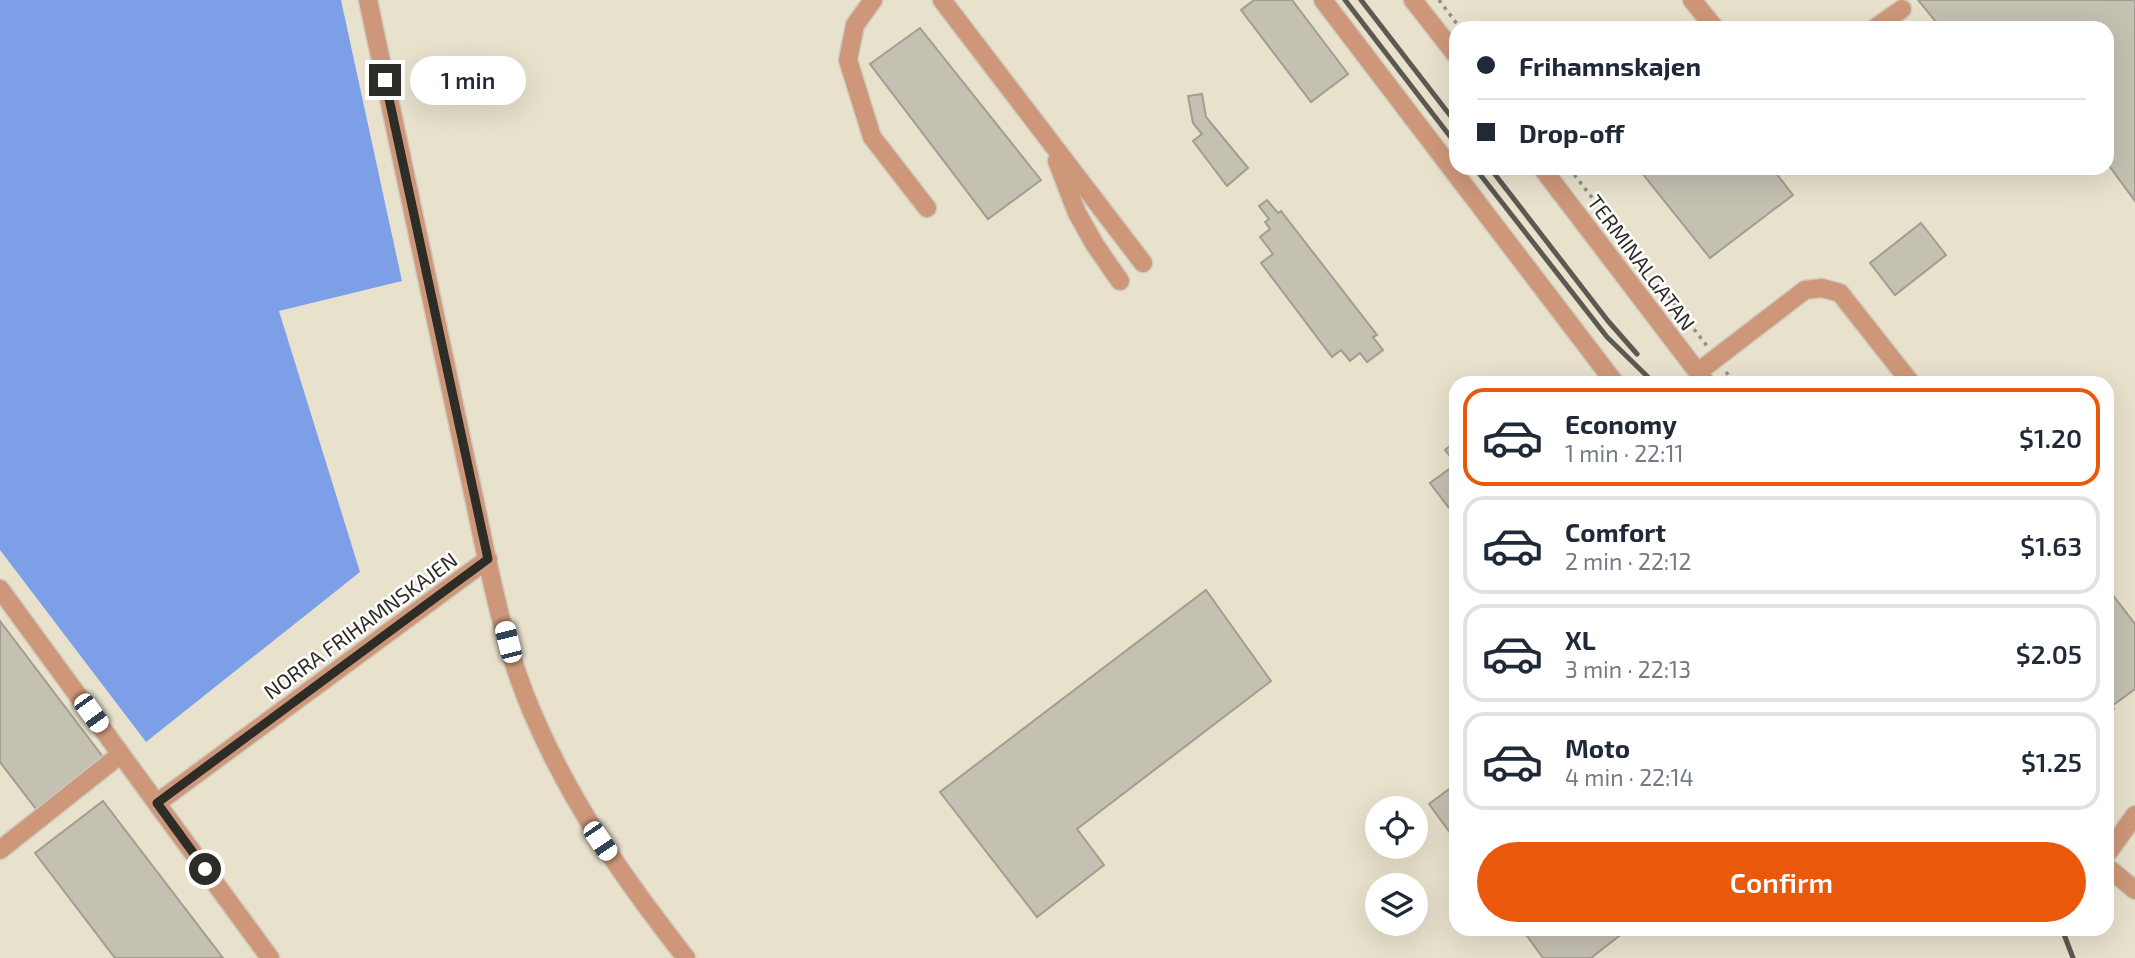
<!DOCTYPE html>
<meta charset="utf-8">
<style>
:root{--surface:#fff;--page:#f6f6f7;--text:#1f2937;--muted:#747a83;--line:#e0e1e3;--accent:#ea580c}
body{margin:0;font-family:"Exo 2",sans-serif;background:var(--page);color:var(--text);height:100vh;display:flex;flex-direction:column;font-size:26px;white-space:nowrap}
*{box-sizing:border-box;margin:0}
p{font-size:23px;color:var(--muted)}
.icon{flex:none;width:38px;height:38px;fill:none;stroke:currentColor;stroke-width:2;stroke-linecap:round;stroke-linejoin:round}
.map{position:relative;flex:1;overflow:hidden}
.side{position:absolute;left:1449px;top:376px;width:665px;height:560px;display:flex;flex-direction:column;background:var(--surface);border-radius:21px;box-shadow:0 7px 28px #0002}
.side>*{flex:none}
.guide{position:absolute;left:1449px;top:21px;width:665px;height:154px;border-radius:21px;box-shadow:0 7px 28px #0002;display:grid;align-content:center;height:154px;padding:0 28px;background:var(--surface)}
.fabs{position:absolute;left:1365px;top:796px;display:grid;gap:14px}
.fabs a{display:grid;place-items:center;width:63px;height:63px;border-radius:50%;background:var(--surface);box-shadow:0 7px 28px #0002;font-size:35px}
.end{position:absolute;width:32px;height:32px;margin:-16px;border:9px solid #2d2c26;background:#fff;box-shadow:0 0 0 4px #fff}
.from{border-radius:50%}
.bubble{position:absolute;height:49px;border-radius:24px;background:var(--surface);box-shadow:0 7px 28px #0002;font-size:23px;font-weight:600;line-height:49px;text-align:center}
.car{position:absolute;width:21px;height:42px;margin:-21px -10px;border-radius:9px;box-shadow:0 0 5px 2px #0007;background:linear-gradient(#fff 24%,#345 0 40%,#fff 0 76%,#345 0 86%,#fff 0)}
.guide b{display:flex;align-items:center;gap:24px;height:66px;font-size:26px}
.guide b+b{border-top:2px solid var(--line)}
.guide i{width:18px;height:18px;background:var(--text)}
ul{padding:12px 0 0;list-style:none}
li{display:flex;align-items:center;gap:21px;height:98px;margin:0 14px 10px;padding:0 14px;border:4px solid var(--line);border-radius:21px}
li div{flex:1}
li b{display:block;font-size:26px}
li em{font-style:normal;font-weight:600}
li.on{border-color:var(--accent)}
li>.icon{width:63px;height:63px;stroke-width:1.5}
.cta{display:flex;gap:14px;margin-top:auto;padding:14px 28px}
.cta a{flex:1;height:80px;border-radius:42px;background:var(--accent);color:#fff;font-size:28px;font-weight:600;line-height:80px;text-align:center}
.map>svg:first-child{display:block}
.built{fill:#e8e1cc;fill-rule:evenodd}
.water{fill:#7c9fe7}
.building{fill:#c4c0b2;stroke:#a19d90;stroke-width:2}
.lines{fill:none;stroke-linecap:round;stroke-linejoin:round}
.minor-casing{stroke:#cfcbbf;stroke-width:21}
.path{stroke:#939086;stroke-width:3.5;stroke-dasharray:3.5 5;stroke-linecap:butt}
.minor{stroke:#ce9779;stroke-width:18}
.rail{stroke:#5b5951;stroke-width:5}
.route{stroke:#2d2c26;stroke-width:9}
.labels{text-anchor:middle;dominant-baseline:central;stroke-width:5;stroke-linejoin:round;paint-order:stroke}
.street-label{font-size:21px;fill:#2d2c26;stroke:#fff}
</style>
<div class="map">
<svg width="2135" height="958" viewBox="0 0 2135 958">
<rect width="100%" height="100%" fill="#f3eee0"/>
<path class="built" d="M341,0H2135V958H0V550L146,742L359,572L279,311L402,281ZM1456,28H2107V168H1456ZM1456,383H2107V929H1456ZM1377,808H1416V847H1377ZM1377,886H1416V924H1377Z"/>
<path class="water" d="M0,0H341L402,281L279,311L360,572L146,742L0,550Z"/>
<path class="building" d="M1254,0H1292L1348,74L1311,102L1241,10Z
M1918,0H2135V201L2107,163V28H1941Z
M920,28L1041,180L988,219L870,64Z
M1202,94L1206,117L1248,168L1227,186L1193,141L1202,134L1193,123L1188,96Z
M1638,168H1772L1793,195L1710,258Z
M1267,200L1278,213L1281,211L1377,335L1373,337L1383,350L1367,362L1360,353L1350,361L1341,350L1332,357L1261,263L1273,254L1260,237L1270,229L1265,222L1269,219L1259,206Z
M1921,223L1946,255L1895,295L1870,263Z
M1454,443L1456,446V517L1430,483L1456,464L1445,450Z
M1206,590L1271,681L1077,829L1104,865L1037,917L940,792Z
M2112,594L2135,624V689L2112,706L2114,709L2107,713V597Z
M0,621L103,757L36,809L0,762Z
M1456,784V841L1429,804Z
M103,801L223,958H115L35,853Z
M1522,929H1628L1591,958H1543Z"/>
<g class="lines">
<defs>
<path id="minor" d="M368,0C400,154 432,308 466,461C485,544 498,633 532,712C571,804 625,880 686,958
M873,0L855,25L848,60L872,137L927,208
M942,0L1143,263
M1323,0L1615,383
M1413,0L1456,55
M1692,0L1715,28
M1875,28L1902,9
M1057,161L1077,213L1095,245L1120,281
M1542,168L1706,383
M1698,372L1805,290L1822,288L1840,293L1911,383
M0,589L270,958
M157,803L488,559
M0,850L121,754
M2107,854L2135,815
M2107,867L2135,890"/>
</defs>
<use href="#minor" class="minor-casing"/>
<path class="path" d="M1439,0L1460,28
M1569,168L1707,346
M1726,372L1735,383"/>
<use href="#minor" class="minor"/>
<path class="rail" d="M1345,0L1456,144
M1361,0L1456,123
M1475,168L1607,337L1654,383
M1490,168L1608,321L1637,354
M2062,929L2073,958"/>
</g>
<g class="lines">
<path class="route" d="M205,869L157,803L488,559L385,80"/>
</g>
<g class="labels">
<g class="street-label">
<text transform="translate(1642 262) rotate(53)">TERMINALGATAN</text>
<text transform="translate(360 625) rotate(-36)">NORRA FRIHAMNSKAJEN</text>
</g>
</g>
</svg>
<div class="fabs">
<a><svg class="icon" aria-label="locate" viewBox="0 0 24 24"><circle cx="12" cy="12" r="6"/><path d="M12 2v4M12 18v4M2 12h4M18 12h4"/></svg></a>
<a><svg class="icon" aria-label="layers" viewBox="0 0 24 24"><path d="M12 4l9 5-9 5-9-5zM3 14l9 5 9-5"/></svg></a>
</div>
<i class="end from" style="left:205px;top:869px"></i>
<i class="end" style="left:385px;top:80px"></i>
<div class="bubble" style="left:410px;top:56px;width:116px">1 min</div>
<i class="car" style="left:508px;top:642px;rotate:346deg"></i>
<i class="car" style="left:91px;top:713px;rotate:144deg"></i>
<i class="car" style="left:600px;top:841px;rotate:146deg"></i>
<div class="guide">
<b><i class="from"></i>Frihamnskajen</b>
<b><i></i>Drop-off</b>
</div>
<section class="side">
<ul>
<li class="on"><svg class="icon" aria-label="car" viewBox="0 0 24 24"><path d="M5 17H2v-5l4-1 3-4h7l3 4 3 1v5h-3M9 17h6M6 11h13"/><circle cx="7" cy="17" r="2"/><circle cx="17" cy="17" r="2"/></svg><div><b>Economy</b><p>1 min · 22:11</p></div><em>$1.20</em></li>
<li><svg class="icon" aria-label="car" viewBox="0 0 24 24"><path d="M5 17H2v-5l4-1 3-4h7l3 4 3 1v5h-3M9 17h6M6 11h13"/><circle cx="7" cy="17" r="2"/><circle cx="17" cy="17" r="2"/></svg><div><b>Comfort</b><p>2 min · 22:12</p></div><em>$1.63</em></li>
<li><svg class="icon" aria-label="car" viewBox="0 0 24 24"><path d="M5 17H2v-5l4-1 3-4h7l3 4 3 1v5h-3M9 17h6M6 11h13"/><circle cx="7" cy="17" r="2"/><circle cx="17" cy="17" r="2"/></svg><div><b>XL</b><p>3 min · 22:13</p></div><em>$2.05</em></li>
<li><svg class="icon" aria-label="car" viewBox="0 0 24 24"><path d="M5 17H2v-5l4-1 3-4h7l3 4 3 1v5h-3M9 17h6M6 11h13"/><circle cx="7" cy="17" r="2"/><circle cx="17" cy="17" r="2"/></svg><div><b>Moto</b><p>4 min · 22:14</p></div><em>$1.25</em></li>
</ul>
<div class="cta"><a>Confirm</a></div>
</section>
</div>
